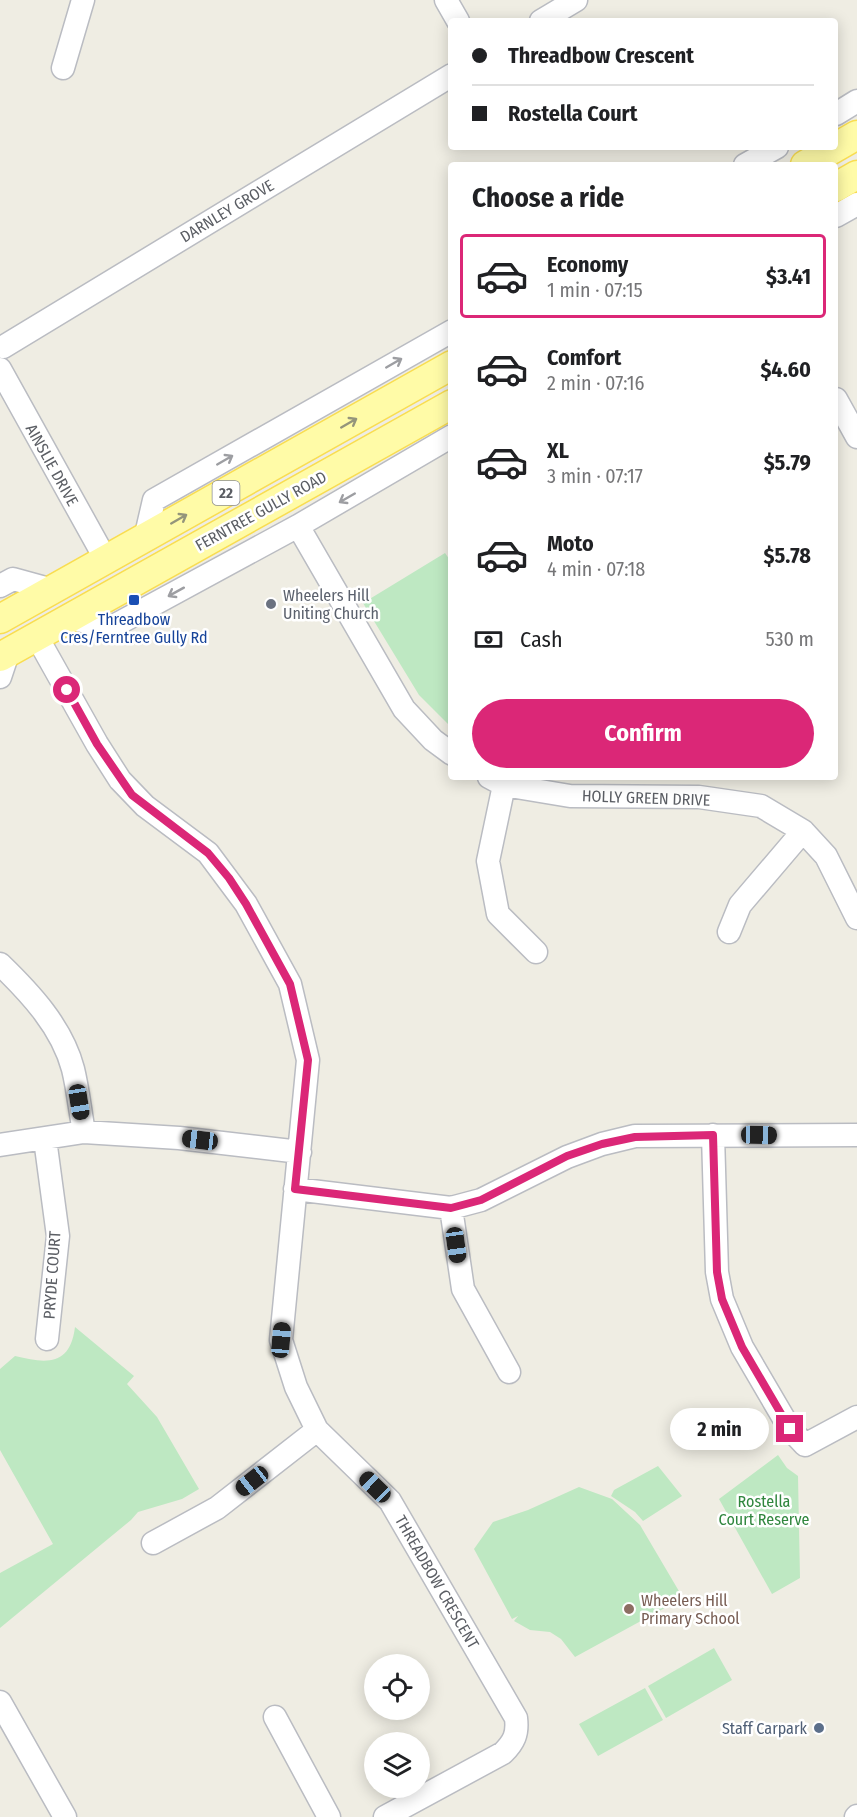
<!DOCTYPE html>
<meta charset="utf-8">
<style>
:root{--surface:#fff;--page:#f2f2f2;--text:#202124;--muted:#757577;--line:#e0e0e0;--accent:#db2777}
body{margin:0;font-family:"Fira Sans Condensed",sans-serif;background:var(--page);color:var(--text);height:100vh;display:flex;flex-direction:column;font-size:22px;white-space:nowrap}
*{box-sizing:border-box;margin:0}
p{font-size:20px;color:var(--muted)}
.icon{flex:none;width:33px;height:33px;fill:none;stroke:currentColor;stroke-width:2;stroke-linecap:round;stroke-linejoin:round}
.map{position:relative;flex:1;overflow:hidden}
.details{position:absolute;left:448px;top:162px;width:390px;height:618px;display:flex;flex-direction:column;background:var(--surface);border-radius:6px;box-shadow:0 3px 15px #0003}
.details>*{flex:none}
.hud{position:absolute;left:448px;top:18px;width:390px;height:132px;border-radius:6px;box-shadow:0 3px 15px #0003;display:grid;align-content:center;height:132px;padding:0 24px;background:var(--surface)}
.buttons{position:absolute;left:364px;top:1654px;display:grid;gap:12px}
.buttons a{display:grid;place-items:center;width:66px;height:66px;border-radius:50%;background:var(--surface);box-shadow:0 3px 15px #0003;font-size:30px}
.end{position:absolute;width:27px;height:27px;margin:-14px;border:8px solid #db2777;background:#fff;box-shadow:0 0 0 3px #fff}
.from{border-radius:50%}
.bubble{position:absolute;height:42px;border-radius:21px;background:var(--surface);box-shadow:0 3px 15px #0003;font-size:20px;font-weight:700;line-height:42px;text-align:center}
.car{position:absolute;width:18px;height:36px;margin:-18px -9px;border-radius:8px;box-shadow:0 0 4px 2px #0007;background:linear-gradient(#222 24%,#8ab4d8 0 40%,#222 0 76%,#8ab4d8 0 86%,#222 0)}
.hud b{display:flex;align-items:center;gap:21px;height:57px;font-size:22px}
.hud b+b{border-top:2px solid var(--line)}
.hud i{width:15px;height:15px;background:var(--text)}
ul{padding:0;list-style:none}
li{display:flex;align-items:center;gap:18px;height:84px;margin:0 12px 9px;padding:0 12px;border:3px solid transparent;border-radius:6px}
li div{flex:1}
li b{display:block;font-size:22px}
li em{font-style:normal;font-weight:700}
li.on{border-color:var(--accent)}
li>.icon{width:54px;height:54px;stroke-width:1.5}
h2{padding:0 24px;font-size:27px;line-height:72px}
.pay{display:flex;align-items:center;gap:15px;height:66px;padding:0 24px;font-size:22px}
.pay p{margin-inline-start:auto}
.button{display:flex;gap:12px;margin-top:auto;padding:12px 24px}
.button a{flex:1;height:69px;border-radius:36px;background:var(--accent);color:#fff;font-size:24px;font-weight:700;line-height:69px;text-align:center}
.map>svg:first-child{display:block}
.green{fill:#bee8c2}
.lines{fill:none;stroke-linecap:round;stroke-linejoin:round}
.minor-casing{stroke:#babcc2;stroke-width:25}
.major-casing{stroke:#f9dd51;stroke-width:31}
.minor{stroke:#fff;stroke-width:22}
.major{stroke:#fffba7;stroke-width:28}
.oneway{stroke:#9d9ea2}
.oneway2{stroke:#94957b}
.route{stroke:#db2777;stroke-width:8}
.transit-dot{fill:#1a4fb4;stroke:#fff;stroke-width:2}
.worship-dot{fill:#6b7280;stroke:#fff;stroke-width:2}
.education-dot{fill:#8d6e63;stroke:#fff;stroke-width:2}
.service-dot{fill:#5c6f8a;stroke:#fff;stroke-width:2}
.labels{text-anchor:middle;dominant-baseline:central;stroke-width:5;stroke-linejoin:round;paint-order:stroke}
.shield{fill:#fff;stroke:#8c8e92;stroke-width:1.5}
.shield-label{font-size:15px;font-weight:bold;fill:#5b5e64}
.street-label{font-size:16px;fill:#5b5e64;stroke:#fff}
.worship-label{font-size:16px;fill:#5b616d;stroke:#fff;text-anchor:start}
.transit-label{font-size:16px;fill:#164399;stroke:#fff}
.park-label{font-size:16px;fill:#30863e;stroke:#fff}
.education-label{font-size:16px;fill:#785e54;stroke:#fff;text-anchor:start}
.service-label{font-size:16px;fill:#4e5e75;stroke:#fff;text-anchor:end}
</style>
<div class="map">
<svg width="857" height="1817" viewBox="0 0 857 1817">
<rect width="100%" height="100%" fill="#efede3"/>
<path class="green" d="M445,553L452,563L451,727L419,695L363,603Z
M75,1327L134,1376L127,1384L157,1417L199,1489L182,1499L138,1512L131,1520L0,1628V1573L53,1544L0,1450V1369L15,1356C47,1364 70,1366 75,1327Z
M778,1455L787,1468L798,1476L800,1578L772,1594L719,1499Z
M658,1466L682,1496L643,1521L635,1512L611,1496L614,1490Z
M579,1487L612,1499L640,1525L683,1598L575,1657L561,1639L550,1632L530,1630L514,1621L518,1616L512,1619L474,1549L493,1522L528,1510Z
M714,1648L732,1680L666,1718L648,1686Z
M645,1688L663,1720L598,1756L579,1724Z"/>
<g class="lines">
<defs>
<path id="minor" d="M446,0L458,21
M541,21L576,0
M63,68L83,0
M836,114L857,101
M745,165L777,147
M836,216L857,204
M3,347L452,75
M0,369L106,560
M836,399L857,437
M298,526L404,709L433,740L452,754
M145,539L154,500L452,331
M0,586L13,579L53,590
M71,618L110,628L298,526L452,436
M37,637L97,744L120,780L145,806L208,853L246,904L290,984L308,1060L281,1340L296,1387L317,1430L390,1501L516,1718C518,1734 514,1742 503,1753L385,1817
M0,677L8,653
M489,777L504,785L570,796L699,797L761,806L803,831L826,856L857,918
M504,785L488,861L498,914L536,952
M729,932L740,905L803,831
M0,964C30,993 62,1027 73,1069C78,1089 80,1111 84,1132
M713,1135L717,1272L722,1299L742,1347L790,1429L805,1445L857,1417
M45,1139L58,1236L47,1339
M0,1145L84,1132L179,1138L300,1152
M295,1189L451,1208L481,1200L567,1157L602,1144L635,1136L857,1135
M451,1208L463,1289L509,1372
M153,1543L217,1508L317,1430
M0,1702L65,1817
M275,1717L329,1817
M856,1817L857,1816"/>
<path id="major" d="M805,165L857,135
M836,187L857,175
M0,619L452,365
M0,657L452,404"/>
</defs>
<use href="#minor" class="minor-casing"/>
<use href="#major" class="major-casing"/>
<use href="#minor" class="minor"/>
<use href="#major" class="major"/>
</g>
<defs><path id="oneway-shaft" d="M-6 0H5M1.5-3L5.5 0L1.5 3" fill="none" stroke-width="1.6" stroke-linecap="round" stroke-linejoin="round" transform="scale(1.5)"/></defs>
<g class="oneway">
<use href="#oneway-shaft" transform="translate(394 363) rotate(-30)"/>
<use href="#oneway-shaft" transform="translate(225 460) rotate(-30)"/>
<use href="#oneway-shaft" transform="translate(347 498) rotate(150)"/>
<use href="#oneway-shaft" transform="translate(176 592) rotate(151)"/>
</g>
<g class="oneway2">
<use href="#oneway-shaft" transform="translate(349 423) rotate(-30)"/>
<use href="#oneway-shaft" transform="translate(179 519) rotate(-30)"/>
</g>
<g class="lines">
<path class="route" d="M67,690L97,744L132,795L208,853L229,878L246,904L290,984L308,1060L295,1189L451,1208L481,1200L567,1156L602,1144L635,1137L713,1135L717,1272L722,1299L742,1347L790,1429"/>
</g>
<rect class="transit-dot" x="128" y="594" width="12" height="12" rx="3"/>
<circle class="worship-dot" cx="271" cy="604" r="6"/>
<circle class="education-dot" cx="629" cy="1609" r="6"/>
<circle class="service-dot" cx="819" cy="1728" r="6"/>
<g class="labels">
<rect class="shield" x="212.5" y="481" width="27" height="24" rx="4.5"/>
<g class="shield-label">
<text x="226" y="493">22</text>
</g>
<g class="street-label">
<text transform="translate(227 211) rotate(-31)">DARNLEY GROVE</text>
<text transform="translate(52 465) rotate(61)">AINSLIE DRIVE</text>
<text transform="translate(261 511) rotate(-29)">FERNTREE GULLY ROAD</text>
<text transform="translate(646 798) rotate(2)">HOLLY GREEN DRIVE</text>
<text transform="translate(52 1275) rotate(-86)">PRYDE COURT</text>
<text transform="translate(437 1582) rotate(60)">THREADBOW CRESCENT</text>
</g>
<g class="worship-label">
<text x="283" y="595">Wheelers Hill<tspan x="283" dy="18">Uniting Church</tspan></text>
</g>
<g class="transit-label">
<text x="134" y="619">Threadbow<tspan x="134" dy="18">Cres/Ferntree Gully Rd</tspan></text>
</g>
<g class="park-label">
<text x="764" y="1501">Rostella<tspan x="764" dy="18">Court Reserve</tspan></text>
</g>
<g class="education-label">
<text x="641" y="1600">Wheelers Hill<tspan x="641" dy="18">Primary School</tspan></text>
</g>
<g class="service-label">
<text x="807" y="1728">Staff Carpark</text>
</g>
</g>
</svg>
<div class="buttons">
<a><svg class="icon" aria-label="locate" viewBox="0 0 24 24"><circle cx="12" cy="12" r="6"/><path d="M12 2v4M12 18v4M2 12h4M18 12h4"/></svg></a>
<a><svg class="icon" aria-label="layers" viewBox="0 0 24 24"><path d="M12 4l9 5-9 5-9-5zM3 14l9 5 9-5"/></svg></a>
</div>
<i class="end from" style="left:67px;top:690px"></i>
<i class="end" style="left:790px;top:1429px"></i>
<div class="bubble" style="left:670px;top:1408px;width:99px">2 min</div>
<i class="car" style="left:79px;top:1102px;rotate:171deg"></i>
<i class="car" style="left:759px;top:1135px;rotate:91deg"></i>
<i class="car" style="left:200px;top:1140px;rotate:277deg"></i>
<i class="car" style="left:456px;top:1245px;rotate:172deg"></i>
<i class="car" style="left:281px;top:1340px;rotate:5deg"></i>
<i class="car" style="left:252px;top:1481px;rotate:232deg"></i>
<i class="car" style="left:375px;top:1487px;rotate:314deg"></i>
<div class="hud">
<b><i class="from"></i>Threadbow Crescent</b>
<b><i></i>Rostella Court</b>
</div>
<section class="details">
<h2>Choose a ride</h2>
<ul>
<li class="on"><svg class="icon" aria-label="car" viewBox="0 0 24 24"><path d="M5 17H2v-5l4-1 3-4h7l3 4 3 1v5h-3M9 17h6M6 11h13"/><circle cx="7" cy="17" r="2"/><circle cx="17" cy="17" r="2"/></svg><div><b>Economy</b><p>1 min · 07:15</p></div><em>$3.41</em></li>
<li><svg class="icon" aria-label="car" viewBox="0 0 24 24"><path d="M5 17H2v-5l4-1 3-4h7l3 4 3 1v5h-3M9 17h6M6 11h13"/><circle cx="7" cy="17" r="2"/><circle cx="17" cy="17" r="2"/></svg><div><b>Comfort</b><p>2 min · 07:16</p></div><em>$4.60</em></li>
<li><svg class="icon" aria-label="car" viewBox="0 0 24 24"><path d="M5 17H2v-5l4-1 3-4h7l3 4 3 1v5h-3M9 17h6M6 11h13"/><circle cx="7" cy="17" r="2"/><circle cx="17" cy="17" r="2"/></svg><div><b>XL</b><p>3 min · 07:17</p></div><em>$5.79</em></li>
<li><svg class="icon" aria-label="car" viewBox="0 0 24 24"><path d="M5 17H2v-5l4-1 3-4h7l3 4 3 1v5h-3M9 17h6M6 11h13"/><circle cx="7" cy="17" r="2"/><circle cx="17" cy="17" r="2"/></svg><div><b>Moto</b><p>4 min · 07:18</p></div><em>$5.78</em></li>
</ul>
<div class="pay"><svg class="icon" aria-label="cash" viewBox="0 0 24 24"><path d="M3 7h18v10H3z"/><circle cx="12" cy="12" r="2"/></svg>Cash<p>530 m</p></div>
<div class="button"><a>Confirm</a></div>
</section>
</div>
